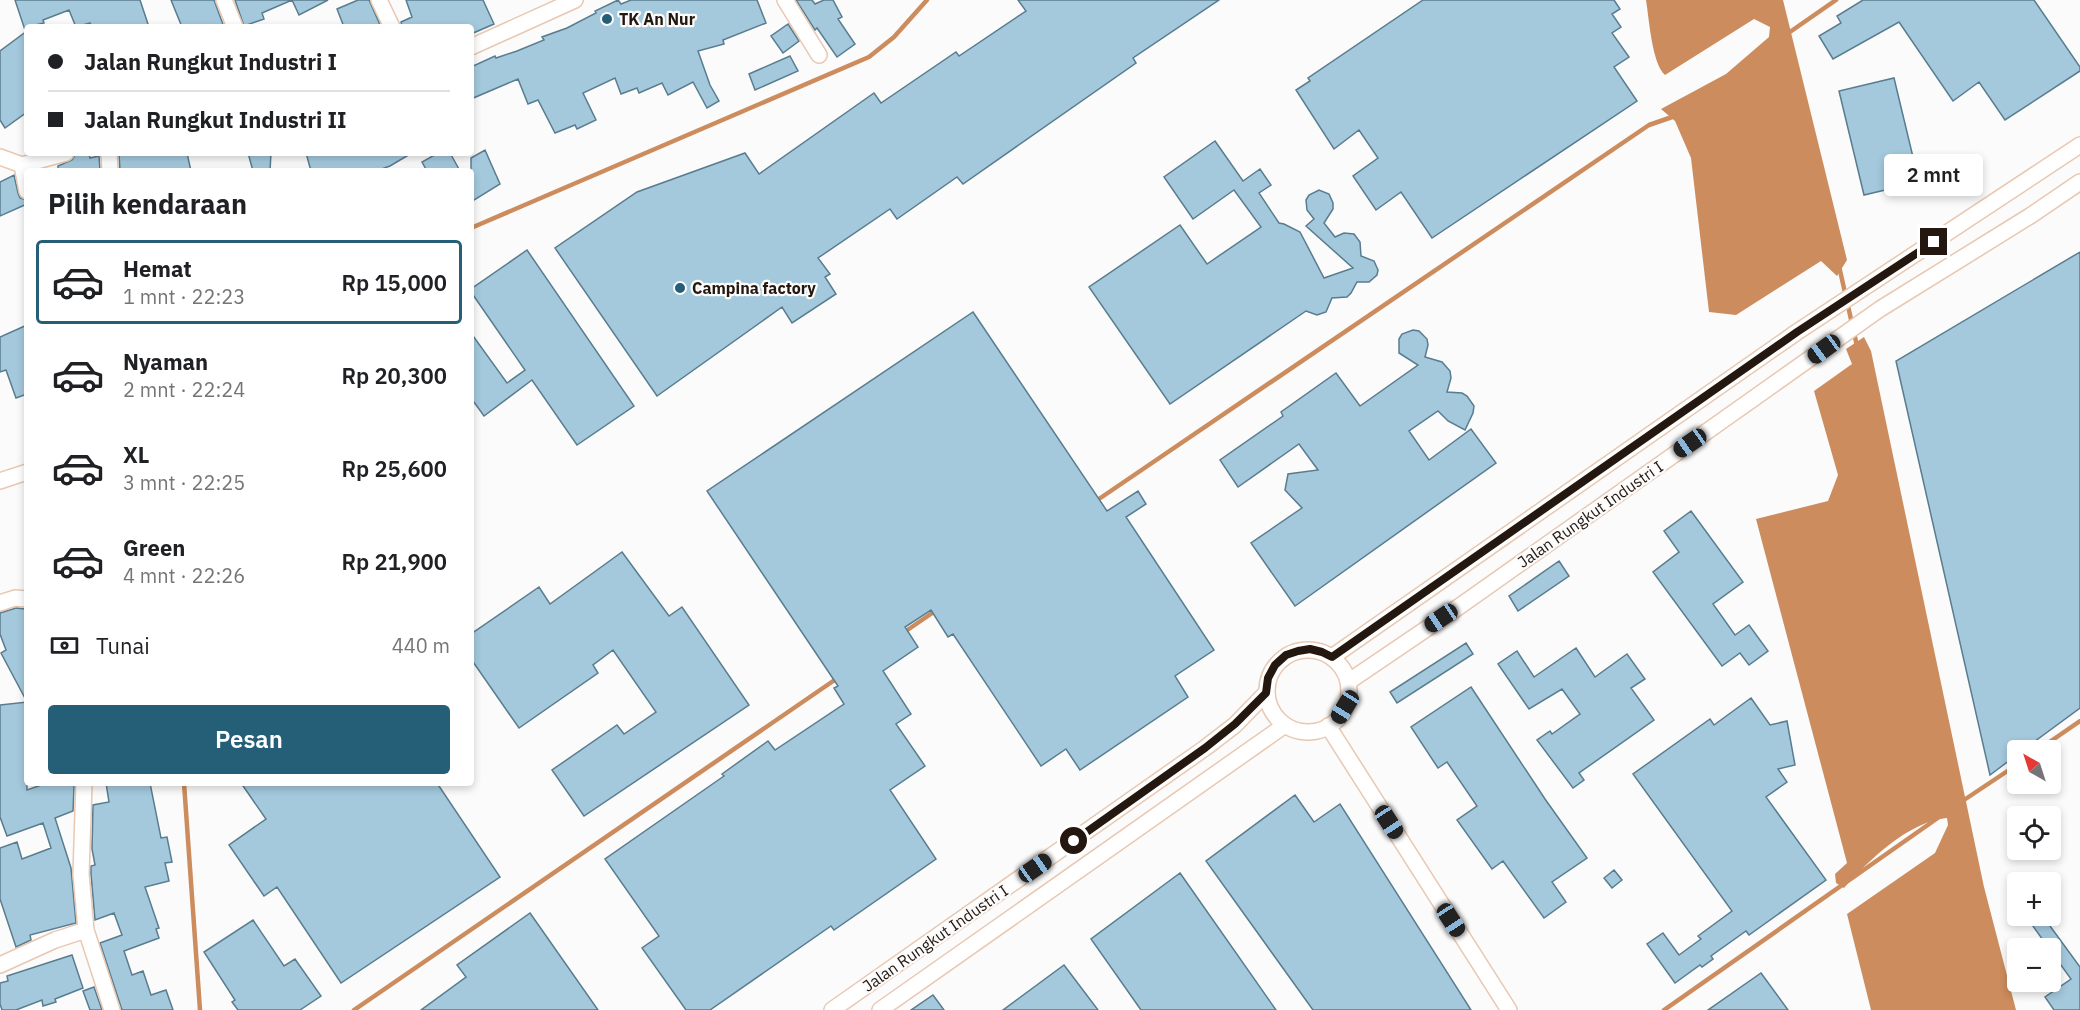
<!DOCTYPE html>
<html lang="id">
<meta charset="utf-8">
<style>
:root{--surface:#fff;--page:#f2f2f2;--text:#202124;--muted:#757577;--line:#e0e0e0;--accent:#255e77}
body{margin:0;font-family:"IBM Plex Sans",sans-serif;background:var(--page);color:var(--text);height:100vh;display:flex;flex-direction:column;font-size:22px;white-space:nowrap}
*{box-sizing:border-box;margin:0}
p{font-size:20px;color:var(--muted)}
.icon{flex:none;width:33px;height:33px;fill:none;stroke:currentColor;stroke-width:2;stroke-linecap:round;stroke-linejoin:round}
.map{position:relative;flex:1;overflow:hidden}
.side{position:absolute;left:24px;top:168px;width:450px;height:618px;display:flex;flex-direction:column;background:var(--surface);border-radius:6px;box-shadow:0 3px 9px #0003}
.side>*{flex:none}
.top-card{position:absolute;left:24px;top:24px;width:450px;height:132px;border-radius:6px;box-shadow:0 3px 9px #0003;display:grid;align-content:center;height:132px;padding:0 24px;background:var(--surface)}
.needle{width:39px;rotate:321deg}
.tools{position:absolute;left:2007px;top:740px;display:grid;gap:12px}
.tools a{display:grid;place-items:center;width:54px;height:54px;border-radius:6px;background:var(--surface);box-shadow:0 3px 9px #0003;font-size:30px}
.end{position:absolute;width:27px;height:27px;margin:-14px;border:8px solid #23170f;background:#fff;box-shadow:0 0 0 3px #fff}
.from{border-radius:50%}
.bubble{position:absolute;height:42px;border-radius:6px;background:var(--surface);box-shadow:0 3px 9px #0003;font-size:20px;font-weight:600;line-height:42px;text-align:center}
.car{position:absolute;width:18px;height:36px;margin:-18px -9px;border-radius:8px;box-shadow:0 0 4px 2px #0007;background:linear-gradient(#222 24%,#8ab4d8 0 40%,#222 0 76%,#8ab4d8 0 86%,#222 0)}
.top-card b{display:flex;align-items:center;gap:21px;height:57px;font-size:22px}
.top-card b+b{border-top:2px solid var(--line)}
.top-card i{width:15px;height:15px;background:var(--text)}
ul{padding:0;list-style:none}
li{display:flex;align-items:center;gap:18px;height:84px;margin:0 12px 9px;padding:0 12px;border:3px solid transparent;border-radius:6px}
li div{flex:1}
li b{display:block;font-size:22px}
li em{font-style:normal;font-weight:600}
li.on{border-color:var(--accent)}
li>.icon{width:54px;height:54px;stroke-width:1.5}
h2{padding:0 24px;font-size:27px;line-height:72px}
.pay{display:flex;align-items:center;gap:15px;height:66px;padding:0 24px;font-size:22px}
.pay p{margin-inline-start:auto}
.cta{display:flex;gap:12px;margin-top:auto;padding:12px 24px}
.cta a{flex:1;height:69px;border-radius:6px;background:var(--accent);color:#fff;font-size:24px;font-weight:600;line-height:69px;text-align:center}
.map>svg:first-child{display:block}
.water{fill:#cc8c5d}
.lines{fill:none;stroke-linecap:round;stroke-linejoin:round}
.stream{stroke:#cc8c5d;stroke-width:4.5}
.building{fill:#a4c9dd;stroke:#597c8e;stroke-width:1.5}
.street-casing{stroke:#e9c8b1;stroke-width:18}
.street{stroke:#fff;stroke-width:15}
.route{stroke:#23170f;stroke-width:8}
.poi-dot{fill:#255e77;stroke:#fbfbfb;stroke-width:2}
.labels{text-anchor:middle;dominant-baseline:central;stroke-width:4.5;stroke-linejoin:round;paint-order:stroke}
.poi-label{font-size:16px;font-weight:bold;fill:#23170f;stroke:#fbfbfb;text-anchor:start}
.street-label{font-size:16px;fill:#23170f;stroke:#fbfbfb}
</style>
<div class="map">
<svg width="2080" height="1010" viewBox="0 0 2080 1010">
<rect width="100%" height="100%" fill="#fbfbfb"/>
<path class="water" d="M1646,0H1783L1847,260L1837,276L1821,261L1736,315L1709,312L1691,158L1675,121L1661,109L1726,74L1769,37L1770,27L1754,19L1665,75C1652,64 1649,18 1646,0Z
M1864,337L1871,351L1984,887L2016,1010H1871L1847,914L1935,853L1948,825L1947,818C1909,821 1868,861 1844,888L1836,883L1835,874L1847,863L1756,519L1828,501L1838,475L1814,391L1852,364L1846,349Z"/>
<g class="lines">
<path class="stream" d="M1787,34L1836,0
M471,228L869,57L894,37L927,0
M1839,266L1857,346
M1096,501L1649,125L1675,116
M903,633L938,609
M2038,750L2080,721
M184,783L200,1010
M1961,802L2018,764
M354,1010L839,677
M1664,1010L1942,815"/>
</g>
<path class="building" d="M15,0H140L149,27H92L90,23L76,27L69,10L43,20L44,23L27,27L25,30Z
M171,0H214L224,27H182Z
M235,0H328L299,15L292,0L262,13L264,19L244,26Z
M358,0H369L381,27H344L337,9Z
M406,0H483L494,24L471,34V27H402L401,22L412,17Z
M618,0L621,4L631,0H757L766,23L723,40L724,44L698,51L710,85L719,101L707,108L693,82L668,95L662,83L639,93L637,88L621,94L615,78L583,93L596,120L577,129L575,125L555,133L538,100L528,104L518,79L471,99V67L495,56L496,58L517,51L544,40L542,37L567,28L596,13L595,11Z
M796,0H812L815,4L824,0H833L842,17L838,19L855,44L837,57L817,28L815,30Z
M1018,0H1219L1133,58L1136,63L963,184L957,177L897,219L890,209L818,258L830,274L825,277L836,294L792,323L782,307L657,396L555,248L637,192L745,153L759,174L874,93L881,103L956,52L959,56L1026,11Z
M1423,0H1614L1620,9L1612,14L1621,27L1612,33L1629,57L1614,67L1637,101L1432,238L1401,192L1376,210L1353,176L1378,158L1359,130L1334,149L1296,90L1310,81L1308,78Z
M1863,0H2034L2080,67V71L2005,120L1979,82L1953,101L1899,22L1833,59L1819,36L1841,23L1837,16Z
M788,24L799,41L783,53L771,36Z
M27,31V112L5,128L0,120V51Z
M790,56L798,71L755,90L749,74Z
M1894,78L1919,182L1864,195L1839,91Z
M1215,141L1243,181L1260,169L1271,185L1259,193L1279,223L1284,224L1300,232L1324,278L1353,268L1306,226L1314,219L1307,210L1306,200L1309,195L1319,190L1329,194L1333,203V209L1324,223L1335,237L1344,233L1354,234L1360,242L1361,256L1374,261L1378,270L1377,275L1369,282H1357L1351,293L1347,297L1332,298L1326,312L1317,315L1306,311L1170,404L1089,287L1180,225L1207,264L1261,227L1234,190L1193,219L1164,177Z
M485,150L500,184L471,202V158Z
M84,153H89L90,158L99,156L100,171H58V166L72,160L75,155Z
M119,153H187L191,171H120Z
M248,153H271L270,171H253Z
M306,153H412L390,166L376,171H311Z
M438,153H450L460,171H427L422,162Z
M14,175L18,193L20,198L26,200L27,204L0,216V182Z
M527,250L634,406L577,445L532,380L484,416L471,398V333L507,383L525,370L471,292V289Z
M2080,252V708L2023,750H2018V754L1990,775L1896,361Z
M973,312L1107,511L1138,491L1146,504L1126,517L1214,650L1175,676L1188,697L1080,770L1066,749L1041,766L953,634L948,637L931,610L905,627L918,647L883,671L911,714L896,724L925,766L890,790L936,859L834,930L831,926L710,1010H686L642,948L659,936L605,859L724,776L722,774L768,741L775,750L844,704L834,688L838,686L707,491Z
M27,325V394L16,398L6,370L0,372V337Z
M1413,330L1419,331L1427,339L1428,345L1425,357L1442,362L1450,371L1451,378L1447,392L1462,393L1467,396L1474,406L1473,413L1465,430L1448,421L1438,411L1409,431L1429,460L1471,429L1496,463L1295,606L1251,543L1302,508L1285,490L1288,474L1318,470L1299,444L1238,487L1220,460L1283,416L1281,412L1336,373L1360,406L1418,365L1399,353V339L1402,334Z
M1691,511L1743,582L1713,604L1735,635L1749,625L1768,651L1749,665L1740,653L1722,666L1653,572L1679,552L1664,531Z
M622,552L669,616L682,607L749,705L584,816L552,770L617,725L624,734L656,712L613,650L593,665L598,673L519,728L471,659V634L539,587L550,604Z
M1559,561L1569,576L1518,611L1509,596Z
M16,608L26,609L27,611V702L1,653L6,650L0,634V613Z
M1466,643L1473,654L1397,703L1390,692Z
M1576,648L1595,677L1627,654L1645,679L1631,688L1654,720L1579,773L1584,780L1573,788L1537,740L1550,731L1552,734L1580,714L1562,689L1529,709L1498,664L1517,651L1534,677Z
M1471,687L1545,799L1587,858L1552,882L1566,902L1544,918L1503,861L1492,869L1457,820L1477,806L1447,762L1438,768L1411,727Z
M1751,698L1770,725L1787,721L1795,765L1778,769L1787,782L1766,797L1826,880L1749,935L1746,931L1711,956L1713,959L1702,967L1700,965L1675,983L1647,944L1663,933L1679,955L1701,939L1698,936L1732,911L1633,774L1710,719L1714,725Z
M27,702V790L47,783H73L74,786L73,811L55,818L71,868L76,923L30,935L31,940L16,947L0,899V848L17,842L22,859L51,848L43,823L7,836L0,817V705Z
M106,783H150L161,838L167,837L172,862L165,863L169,881L145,887L159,928L156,929L159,938L124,951L132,975L143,971L151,995L166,990L173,1010H122L100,943L122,935L114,913L95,920L91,874V866L95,865L92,849L93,805L109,802Z
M241,783H437L500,877L341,983L277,887L264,896L229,845L266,819Z
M1295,795L1314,822L1340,804L1471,1010H1313L1206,861Z
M1614,870L1622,880L1612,888L1604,878Z
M1180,873L1276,1010H1141L1091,939Z
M530,913L598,1010H421L466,977L457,965Z
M2025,915H2042L2080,967V1010H2054L2045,997L2071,979Z
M253,920L284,966L295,959L321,996L300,1010H238L232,1002L235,1000L204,952Z
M72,955L83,988L55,999L56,1002L43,1006L42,1000L16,1010H2L0,1004V983L8,981L7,976Z
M1064,965L1098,1010H1003Z
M1761,973L1788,1010H1708Z
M94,987L102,1010H90L83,991Z
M933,995L944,1010H911Z"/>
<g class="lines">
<defs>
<path id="street" d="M224,0L235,27
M379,0L392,27
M785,0L819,55
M471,47L575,0
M109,153L110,171
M0,157L22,165L66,153
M22,165L27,191
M0,481L27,472
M0,603L15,598L27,599
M1267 691a41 41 0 1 1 82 0a41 41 0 1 1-82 0Z
M1332,657L1797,332L2080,145
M1348,682L1460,606L1880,309L2030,216L2080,182
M1328,726L1509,1010
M84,783L81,874L86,930L112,1010
M0,965L55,940L86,930
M832,1010L1205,748L1235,725L1266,693
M880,1010L1285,725"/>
</defs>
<use href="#street" class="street-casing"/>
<use href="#street" class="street"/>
</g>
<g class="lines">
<path class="route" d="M1074,841L1205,748L1235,724L1266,693L1268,678L1275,665L1286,655L1298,651L1310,649L1322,652L1332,657L1797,332L1934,242"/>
</g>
<g class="poi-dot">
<circle cx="607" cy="19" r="6"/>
<circle cx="680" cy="288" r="6"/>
</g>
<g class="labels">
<g class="poi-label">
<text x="619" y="19">TK An Nur</text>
<text x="692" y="288">Campina factory</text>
</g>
<g class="street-label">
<text transform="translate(1590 514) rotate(-35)">Jalan Rungkut Industri I</text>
<text transform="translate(935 938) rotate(-35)">Jalan Rungkut Industri I</text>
</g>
</g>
</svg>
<div class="tools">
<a><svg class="needle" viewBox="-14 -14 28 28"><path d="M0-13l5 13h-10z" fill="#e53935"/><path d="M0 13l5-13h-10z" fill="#757577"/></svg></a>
<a><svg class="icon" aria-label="locate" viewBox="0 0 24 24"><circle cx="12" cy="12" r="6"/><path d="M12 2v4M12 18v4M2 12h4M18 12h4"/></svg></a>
<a>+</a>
<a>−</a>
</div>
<i class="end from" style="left:1074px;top:841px"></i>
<i class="end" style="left:1934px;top:242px"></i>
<div class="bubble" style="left:1884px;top:154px;width:99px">2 mnt</div>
<i class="car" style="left:1824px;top:349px;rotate:234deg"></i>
<i class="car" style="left:1690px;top:443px;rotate:235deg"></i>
<i class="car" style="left:1441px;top:618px;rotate:236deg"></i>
<i class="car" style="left:1345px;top:707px;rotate:212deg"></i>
<i class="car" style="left:1389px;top:822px;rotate:147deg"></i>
<i class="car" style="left:1035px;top:868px;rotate:55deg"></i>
<i class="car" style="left:1451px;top:920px;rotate:147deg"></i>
<div class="top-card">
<b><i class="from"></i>Jalan Rungkut Industri I</b>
<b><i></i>Jalan Rungkut Industri II</b>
</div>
<section class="side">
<h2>Pilih kendaraan</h2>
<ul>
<li class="on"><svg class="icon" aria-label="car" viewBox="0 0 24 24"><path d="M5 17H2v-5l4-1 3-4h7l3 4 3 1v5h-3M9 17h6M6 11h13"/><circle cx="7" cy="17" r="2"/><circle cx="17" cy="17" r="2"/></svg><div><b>Hemat</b><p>1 mnt · 22:23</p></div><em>Rp 15,000</em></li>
<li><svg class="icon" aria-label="car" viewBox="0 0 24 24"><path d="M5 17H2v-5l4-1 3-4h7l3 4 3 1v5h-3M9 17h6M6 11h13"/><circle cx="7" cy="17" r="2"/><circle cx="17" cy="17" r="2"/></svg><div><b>Nyaman</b><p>2 mnt · 22:24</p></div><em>Rp 20,300</em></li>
<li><svg class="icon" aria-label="car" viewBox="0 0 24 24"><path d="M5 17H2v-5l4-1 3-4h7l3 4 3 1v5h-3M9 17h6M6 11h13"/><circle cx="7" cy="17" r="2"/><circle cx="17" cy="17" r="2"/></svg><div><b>XL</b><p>3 mnt · 22:25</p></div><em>Rp 25,600</em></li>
<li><svg class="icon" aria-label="car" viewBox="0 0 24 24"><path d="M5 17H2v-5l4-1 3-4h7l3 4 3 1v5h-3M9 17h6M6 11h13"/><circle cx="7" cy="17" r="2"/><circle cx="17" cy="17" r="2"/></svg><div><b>Green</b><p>4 mnt · 22:26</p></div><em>Rp 21,900</em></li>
</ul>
<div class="pay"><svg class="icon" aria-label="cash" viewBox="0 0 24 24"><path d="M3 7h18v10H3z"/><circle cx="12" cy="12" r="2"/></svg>Tunai<p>440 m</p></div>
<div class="cta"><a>Pesan</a></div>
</section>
</div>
